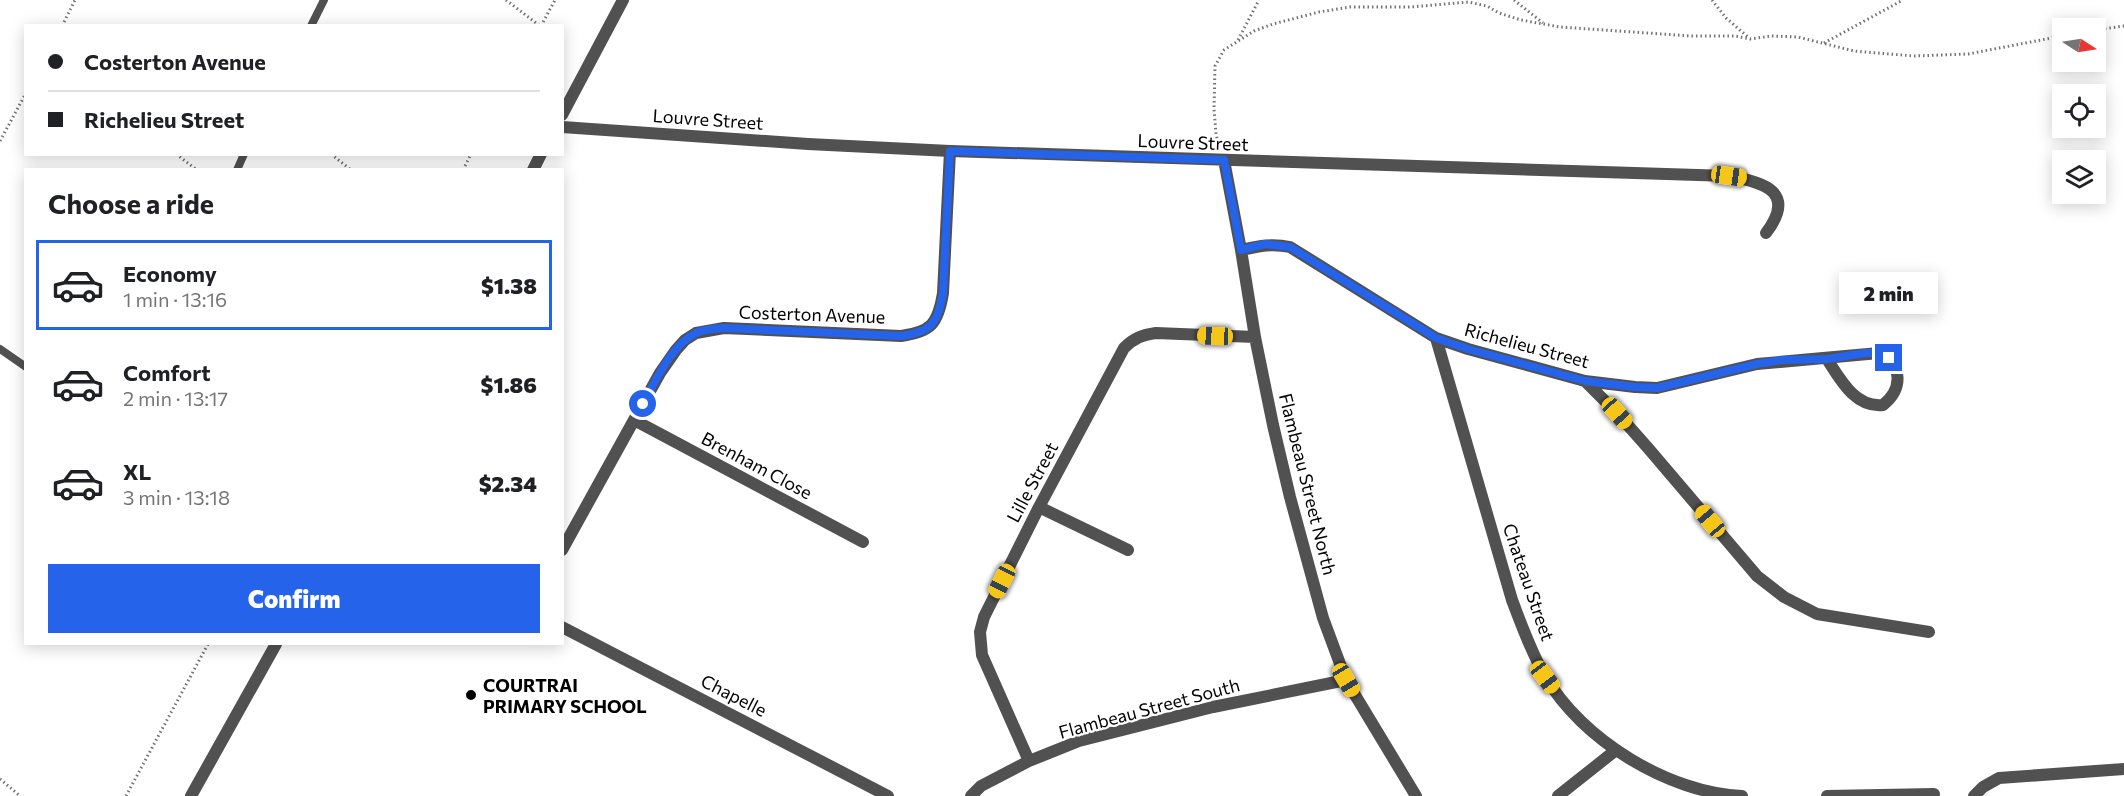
<!DOCTYPE html>
<meta charset="utf-8">
<style>
:root{--surface:#fff;--page:#f6f6f6;--text:#202124;--muted:#757577;--line:#e0e0e0;--accent:#2563eb}
body{margin:0;font-family:Commissioner,sans-serif;background:var(--page);color:var(--text);height:100vh;display:flex;flex-direction:column;font-size:22px;white-space:nowrap}
*{box-sizing:border-box;margin:0}
p{font-size:20px;color:var(--muted)}
.icon{flex:none;width:33px;height:33px;fill:none;stroke:currentColor;stroke-width:2;stroke-linecap:round;stroke-linejoin:round}
.map{position:relative;flex:1;overflow:hidden}
.sheet{position:absolute;left:24px;top:168px;width:540px;height:477px;display:flex;flex-direction:column;background:var(--surface);border-radius:0px;box-shadow:0 3px 15px #0003}
.sheet>*{flex:none}
.top-card{position:absolute;left:24px;top:24px;width:540px;height:132px;border-radius:0px;box-shadow:0 3px 15px #0003;display:grid;align-content:center;height:132px;padding:0 24px;background:var(--surface)}
.needle{width:39px;rotate:102deg}
.buttons{position:absolute;left:2052px;top:18px;display:grid;gap:12px}
.buttons a{display:grid;place-items:center;width:54px;height:54px;border-radius:0px;background:var(--surface);box-shadow:0 3px 15px #0003;font-size:30px}
.end{position:absolute;width:27px;height:27px;margin:-14px;border:8px solid #2563eb;background:#fff;box-shadow:0 0 0 3px #fff}
.from{border-radius:50%}
.bubble{position:absolute;height:42px;border-radius:0px;background:var(--surface);box-shadow:0 3px 15px #0003;font-size:20px;font-weight:800;line-height:42px;text-align:center}
.car{position:absolute;width:18px;height:36px;margin:-18px -9px;border-radius:8px;box-shadow:0 0 4px 2px #0007;background:linear-gradient(#f5c518 24%,#345 0 40%,#f5c518 0 76%,#345 0 86%,#f5c518 0)}
.top-card b{display:flex;align-items:center;gap:21px;height:57px;font-size:22px}
.top-card b+b{border-top:2px solid var(--line)}
.top-card i{width:15px;height:15px;background:var(--text)}
ul{padding:0;list-style:none}
li{display:flex;align-items:center;gap:18px;height:90px;margin:0 12px 9px;padding:0 12px;border:3px solid transparent;border-radius:0px}
li div{flex:1}
li b{display:block;font-size:22px}
li em{font-style:normal;font-weight:800}
li.on{border-color:var(--accent)}
li>.icon{width:54px;height:54px;stroke-width:1.5}
h2{padding:0 24px;font-size:27px;line-height:72px}
.button{display:flex;gap:12px;margin-top:auto;padding:12px 24px}
.button a{flex:1;height:69px;border-radius:0px;background:var(--accent);color:#fff;font-size:24px;font-weight:800;line-height:69px;text-align:center}
.map>svg:first-child{display:block}
.lines{fill:none;stroke-linecap:round;stroke-linejoin:round}
.path{stroke:#737373;stroke-width:3;stroke-dasharray:1.5 3;stroke-linecap:butt}
.service{stroke:#515151;stroke-width:8}
.minor{stroke:#515151;stroke-width:12}
.route{stroke:#2563eb;stroke-width:8}
.poi-dot{fill:#000;stroke:#fff;stroke-width:2}
.labels{text-anchor:middle;dominant-baseline:central;stroke-width:4.5;stroke-linejoin:round;paint-order:stroke}
.street-label{font-size:18px;fill:#000;stroke:#fff}
.poi-label{font-size:18px;font-weight:bold;fill:#000;stroke:#fff;text-anchor:start}
</style>
<div class="map">
<svg width="2124" height="796" viewBox="0 0 2124 796">
<rect width="100%" height="100%" fill="#fff"/>
<g class="lines">
<path class="path" d="M506,0L540,26
M1514,0L1543,23
M1712,0L1726,18L1748,37
M62,26L75,0
M541,26L555,0
M2096,30L2124,26
M1238,40L1259,0
M1824,43L1903,0
M0,141L26,93
M1219,147L1216,134L1214,109L1215,66L1224,50L1254,31L1273,24L1319,12L1350,7H1411L1468,2L1487,6L1499,13L1521,20L1560,27L1691,36H1735L1750,39L1771,36L1798,37L1854,51L1914,56L1968,54L2062,36
M176,154L197,170
M331,154L351,170
M463,170L471,154
M0,779L20,796
M126,796L208,644"/>
<path class="service" d="M311,26L324,0
M237,170L244,154
M0,349L26,367"/>
<path class="minor" d="M562,115L623,0
M562,127L808,144L950,151L1729,176C1764,182 1797,192 1766,233
M1224,160L1241,250L1255,337L1273,425L1290,497L1323,618L1346,680L1416,796
M533,170L541,154
M1241,250C1259,246 1272,243 1290,247L1436,338L1468,349L1585,381L1635,387L1657,388L1757,364L1879,353C1903,365 1903,389 1883,405C1855,408 1840,379 1827,359
M1436,338L1512,600C1522,626 1531,652 1545,676C1582,740 1669,793 1742,796
M1585,381L1617,413L1648,448L1757,576L1784,597L1817,614L1929,632
M634,420L863,542
M1039,507L1128,550
M562,550L660,373L676,350L685,340L696,333L724,328L901,336C931,332 938,324 943,293L950,151
M562,627L888,796
M1029,761L982,655L980,632L984,617L1039,507L1124,348C1134,338 1142,335 1156,333L1255,337
M191,796L276,644
M971,796L981,786L1029,761L1079,741L1213,707L1346,680
M1558,796L1616,750
M1827,796L1934,794
M1974,796L1983,787L1999,778L2124,769"/>
</g>
<g class="lines">
<path class="route" d="M643,404C655,382 672,344 696,333C704,329 715,329 724,328L901,336C931,332 938,324 943,293L950,151L1224,160L1241,250L1265,244L1290,247L1436,338L1468,349L1585,381L1635,387L1657,388L1757,364L1782,360L1827,359L1865,353H1879L1889,358"/>
</g>
<circle class="poi-dot" cx="471" cy="695" r="6"/>
<g class="labels">
<g class="street-label">
<text transform="translate(708 119) rotate(4)">Louvre Street</text>
<text transform="translate(1193 142) rotate(2)">Louvre Street</text>
<text transform="translate(812 314) rotate(2)">Costerton Avenue</text>
<text transform="translate(1527 345) rotate(15)">Richelieu Street</text>
<text transform="translate(757 465) rotate(28)">Brenham Close</text>
<text transform="translate(1032 482) rotate(-62)">Lille Street</text>
<text transform="translate(1308 484) rotate(76)">Flambeau Street North</text>
<text transform="translate(1529 582) rotate(71)">Chateau Street</text>
<text transform="translate(734 695) rotate(27)">Chapelle</text>
<text transform="translate(1149 708) rotate(-15)">Flambeau Street South</text>
</g>
<g class="poi-label">
<text x="483" y="685">COURTRAI<tspan x="483" dy="21">PRIMARY SCHOOL</tspan></text>
</g>
</g>
</svg>
<div class="buttons">
<a><svg class="needle" viewBox="-14 -14 28 28"><path d="M0-13l5 13h-10z" fill="#e53935"/><path d="M0 13l5-13h-10z" fill="#757577"/></svg></a>
<a><svg class="icon" aria-label="locate" viewBox="0 0 24 24"><circle cx="12" cy="12" r="6"/><path d="M12 2v4M12 18v4M2 12h4M18 12h4"/></svg></a>
<a><svg class="icon" aria-label="layers" viewBox="0 0 24 24"><path d="M12 4l9 5-9 5-9-5zM3 14l9 5 9-5"/></svg></a>
</div>
<i class="end from" style="left:643px;top:404px"></i>
<i class="end" style="left:1889px;top:358px"></i>
<div class="bubble" style="left:1839px;top:272px;width:99px">2 min</div>
<i class="car" style="left:1729px;top:176px;rotate:98deg"></i>
<i class="car" style="left:1215px;top:336px;rotate:272deg"></i>
<i class="car" style="left:1617px;top:413px;rotate:138deg"></i>
<i class="car" style="left:1710px;top:521px;rotate:320deg"></i>
<i class="car" style="left:1002px;top:581px;rotate:207deg"></i>
<i class="car" style="left:1545px;top:677px;rotate:143deg"></i>
<i class="car" style="left:1346px;top:680px;rotate:149deg"></i>
<div class="top-card">
<b><i class="from"></i>Costerton Avenue</b>
<b><i></i>Richelieu Street</b>
</div>
<section class="sheet">
<h2>Choose a ride</h2>
<ul>
<li class="on"><svg class="icon" aria-label="car" viewBox="0 0 24 24"><path d="M5 17H2v-5l4-1 3-4h7l3 4 3 1v5h-3M9 17h6M6 11h13"/><circle cx="7" cy="17" r="2"/><circle cx="17" cy="17" r="2"/></svg><div><b>Economy</b><p>1 min · 13:16</p></div><em>$1.38</em></li>
<li><svg class="icon" aria-label="car" viewBox="0 0 24 24"><path d="M5 17H2v-5l4-1 3-4h7l3 4 3 1v5h-3M9 17h6M6 11h13"/><circle cx="7" cy="17" r="2"/><circle cx="17" cy="17" r="2"/></svg><div><b>Comfort</b><p>2 min · 13:17</p></div><em>$1.86</em></li>
<li><svg class="icon" aria-label="car" viewBox="0 0 24 24"><path d="M5 17H2v-5l4-1 3-4h7l3 4 3 1v5h-3M9 17h6M6 11h13"/><circle cx="7" cy="17" r="2"/><circle cx="17" cy="17" r="2"/></svg><div><b>XL</b><p>3 min · 13:18</p></div><em>$2.34</em></li>
</ul>
<div class="button"><a>Confirm</a></div>
</section>
</div>
